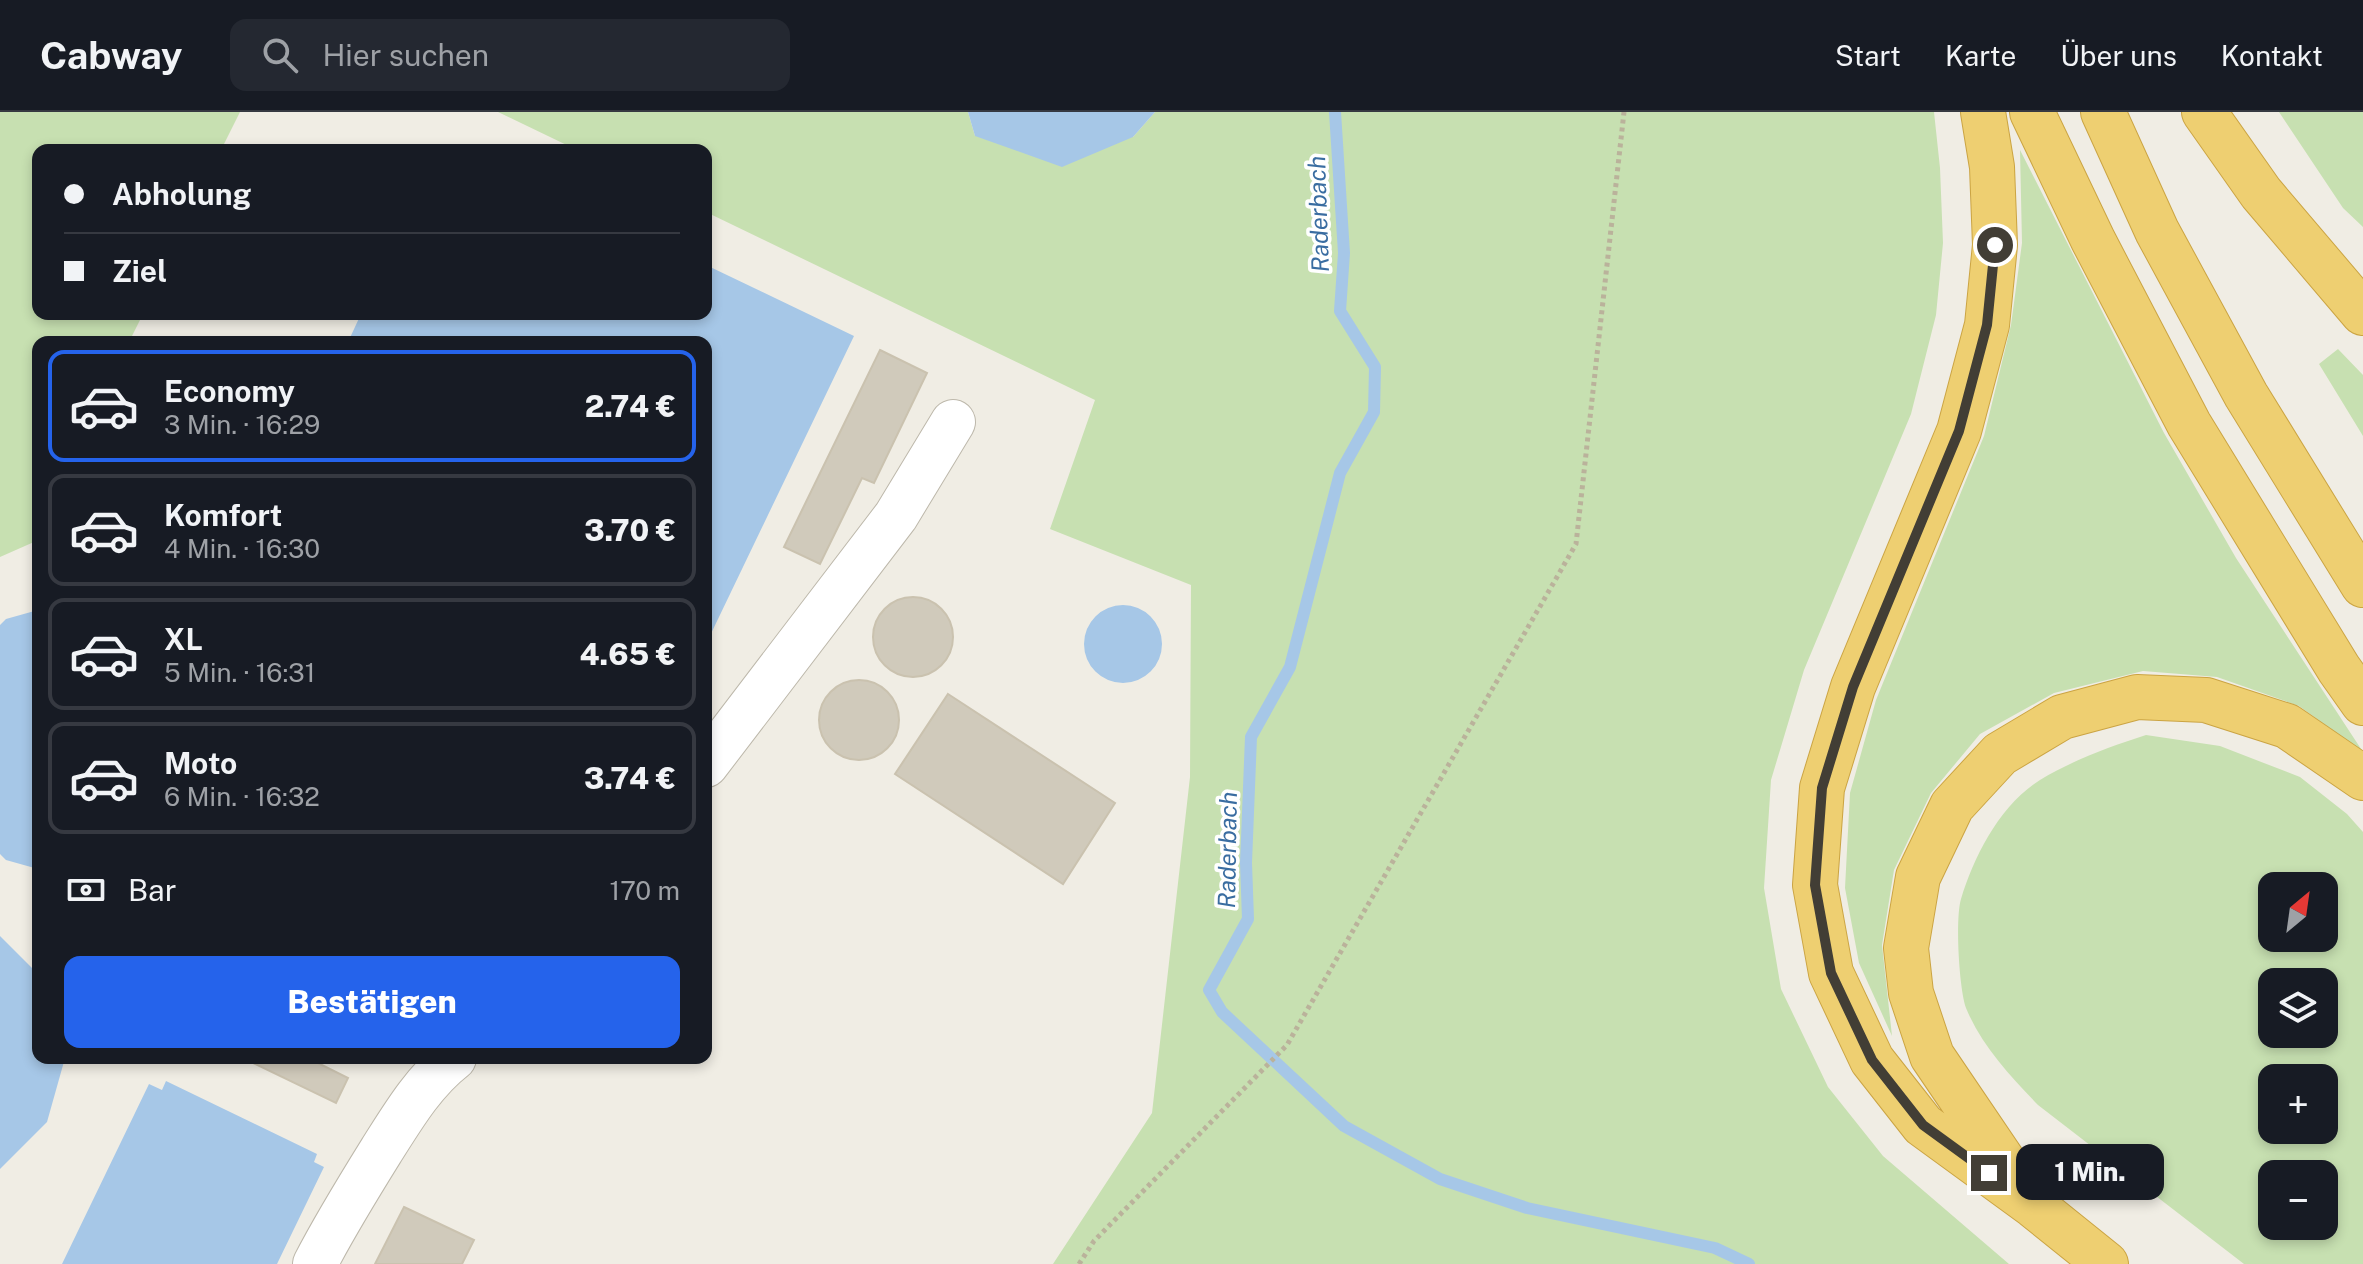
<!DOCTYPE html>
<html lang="de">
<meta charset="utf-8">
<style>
:root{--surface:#171b24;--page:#242831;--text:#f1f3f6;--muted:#9ea1a6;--line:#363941;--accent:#2563eb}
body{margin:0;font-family:"Public Sans",sans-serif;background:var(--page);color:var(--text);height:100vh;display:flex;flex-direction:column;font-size:30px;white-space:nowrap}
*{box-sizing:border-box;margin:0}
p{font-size:26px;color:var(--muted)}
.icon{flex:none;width:44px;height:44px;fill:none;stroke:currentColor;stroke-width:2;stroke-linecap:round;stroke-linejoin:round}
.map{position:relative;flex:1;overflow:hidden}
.side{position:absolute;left:32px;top:224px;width:680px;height:728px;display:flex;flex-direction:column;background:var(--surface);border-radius:16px;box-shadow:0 4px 12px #0003}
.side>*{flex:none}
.banner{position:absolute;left:32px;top:32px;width:680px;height:176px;border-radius:16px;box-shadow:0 4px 12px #0003;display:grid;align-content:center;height:176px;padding:0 32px;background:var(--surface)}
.needle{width:52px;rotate:29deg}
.buttons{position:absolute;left:2258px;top:760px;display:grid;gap:16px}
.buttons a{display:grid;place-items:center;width:80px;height:80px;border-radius:16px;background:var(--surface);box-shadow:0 4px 12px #0003;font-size:40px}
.end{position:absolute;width:36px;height:36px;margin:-18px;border:10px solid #423e35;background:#fff;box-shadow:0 0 0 4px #fff}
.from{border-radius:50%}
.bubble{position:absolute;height:56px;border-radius:16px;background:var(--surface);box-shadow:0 4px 12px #0003;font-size:26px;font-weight:800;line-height:56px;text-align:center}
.banner b{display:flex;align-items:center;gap:28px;height:76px;font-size:30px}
.banner b+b{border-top:2px solid var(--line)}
.banner i{width:20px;height:20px;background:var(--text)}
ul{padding:14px 0 0;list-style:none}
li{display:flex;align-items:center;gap:24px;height:112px;margin:0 16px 12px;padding:0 16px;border:4px solid var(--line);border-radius:16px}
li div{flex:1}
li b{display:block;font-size:30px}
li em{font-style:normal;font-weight:800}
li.on{border-color:var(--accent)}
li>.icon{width:72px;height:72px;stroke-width:1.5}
.pay{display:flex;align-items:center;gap:20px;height:88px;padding:0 32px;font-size:30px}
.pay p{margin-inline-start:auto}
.cta{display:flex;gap:16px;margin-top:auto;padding:16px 32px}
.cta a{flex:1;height:92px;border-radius:16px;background:var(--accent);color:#fff;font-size:32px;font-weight:800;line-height:92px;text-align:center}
header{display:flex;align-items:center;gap:48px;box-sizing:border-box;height:112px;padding:0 40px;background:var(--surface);border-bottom:2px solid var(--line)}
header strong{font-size:38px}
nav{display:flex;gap:44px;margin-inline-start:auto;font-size:28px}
.search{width:560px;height:72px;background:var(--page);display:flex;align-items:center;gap:20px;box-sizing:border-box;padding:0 28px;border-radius:16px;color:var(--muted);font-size:30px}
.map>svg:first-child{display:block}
.green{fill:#c7e0b1;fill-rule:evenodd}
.water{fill:#a6c7e7}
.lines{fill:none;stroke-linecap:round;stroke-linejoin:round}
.stream{stroke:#a6c7e7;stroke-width:12}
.building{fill:#d0cabb;stroke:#cac2af;stroke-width:2}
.minor-casing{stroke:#bdb8ab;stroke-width:46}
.highway-casing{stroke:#cba443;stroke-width:46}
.path{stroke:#bab29b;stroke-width:5;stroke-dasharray:4 4;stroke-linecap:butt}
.minor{stroke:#fff;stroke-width:44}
.highway{stroke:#eecf71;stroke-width:44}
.route{stroke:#423e35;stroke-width:10}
.labels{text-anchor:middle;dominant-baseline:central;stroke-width:7;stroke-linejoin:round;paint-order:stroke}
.water-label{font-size:24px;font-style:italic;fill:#3a6da1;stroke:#fff}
</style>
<header>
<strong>Cabway</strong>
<div class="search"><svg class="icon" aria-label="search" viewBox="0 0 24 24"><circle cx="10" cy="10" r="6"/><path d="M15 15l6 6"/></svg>Hier suchen</div>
<nav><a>Start</a><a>Karte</a><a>Über uns</a><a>Kontakt</a></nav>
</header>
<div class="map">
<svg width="2363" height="1152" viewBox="0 0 2363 1152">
<rect width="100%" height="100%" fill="#f0ede4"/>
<path class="green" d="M0,0H240L221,38H38V202H143L129,230H38V420L34,430L0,445Z
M498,0H968L975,24L1133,25L1155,0H1934L1940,56L1943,131L1936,203L1911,302L1804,558L1771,668L1764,776L1781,877L1828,975L1883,1044L2009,1152H1053L1152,1001L1190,665L1191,473L1050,417L1095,288L706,100V38H577Z
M2279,0H2363V115L2343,96Z
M2020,38L2164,321L2236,446L2363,640L2299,594L2217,565L2143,559L2054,581L1980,622L1931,681L1894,758L1882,833L1892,924L1859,851L1845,776L1850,681L1876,588L1984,324L2011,213L2022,131Z
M2338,237L2363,263V324L2319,252Z
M2146,623L2220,634L2300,665L2347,702L2363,720V1152H2244L2038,993C2011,965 1981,933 1966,896C1959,876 1955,807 1961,787C1974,744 2000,693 2040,668C2073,648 2109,635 2146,623ZM2324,774V826H2272V774ZM2324,870V922H2272V870ZM2324,966V1018H2272V966ZM2324,1062V1114H2272V1062Z"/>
<path class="water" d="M968,0H1155L1133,25L1062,55L975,24Z
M706,153L854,224L706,532V230H348L361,202H706Z
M1084 532a39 39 0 1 1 78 0a39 39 0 1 1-78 0Z
M38,498V757L6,748L0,742V513L6,507Z
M0,824L38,862V946H65L47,1010L0,1057Z
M166,969L317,1042L314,1050L324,1055L277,1152H62L149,972L162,978Z"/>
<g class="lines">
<path class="stream" d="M1335,0L1344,141L1340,199L1375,255L1374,300L1340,361L1290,555L1251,625L1246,751L1248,807L1209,878L1222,900L1344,1014L1440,1067L1527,1096L1715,1136L1749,1152"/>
</g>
<path class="building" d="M880,238L927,261L874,371L862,366L820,452L784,435Z
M873 525a40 40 0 1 1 80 0a40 40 0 1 1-80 0Z
M819 608a40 40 0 1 1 80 0a40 40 0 1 1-80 0Z
M948,582L1115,691L1063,772L895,662Z
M250,946H308L348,966L336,991L249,949Z
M404,1095L474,1128L462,1152H375Z"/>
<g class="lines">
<defs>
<path id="minor" d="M706,653L896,404L953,310
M315,1152C335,1113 358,1076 381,1039C402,1006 423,970 454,946"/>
<path id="highway" d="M1983,0L1992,55L1995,133L1987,213L1959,319L1853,575L1822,676L1815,773L1831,861L1872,948L1923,1013L2034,1094L2106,1152
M2032,0L2093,128L2189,312L2339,557L2363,591
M2103,0L2157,119L2246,283L2363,473
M2204,0L2261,81L2363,201
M2016,1068L1932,944L1911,881L1906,836L1918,765L1952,694L2000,642L2062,605L2137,585L2206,588L2287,614L2363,666"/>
</defs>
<use href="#minor" class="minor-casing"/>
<use href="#highway" class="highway-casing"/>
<path class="path" d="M1079,1152L1094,1129L1287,933L1576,432L1624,0"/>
<use href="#minor" class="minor"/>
<use href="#highway" class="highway"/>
</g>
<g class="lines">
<path class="route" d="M1989,1061L1923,1013L1872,948L1831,861L1815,773L1822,676L1853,575L1959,319L1987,213L1995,133"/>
</g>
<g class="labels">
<g class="water-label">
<text transform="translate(1318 102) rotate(-92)">Raderbach</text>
<text transform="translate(1227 738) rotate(-89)">Raderbach</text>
</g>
</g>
</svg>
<div class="buttons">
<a><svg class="needle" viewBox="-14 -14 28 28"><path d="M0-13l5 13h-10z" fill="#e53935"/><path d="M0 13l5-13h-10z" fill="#9ea1a6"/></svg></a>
<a><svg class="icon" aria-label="layers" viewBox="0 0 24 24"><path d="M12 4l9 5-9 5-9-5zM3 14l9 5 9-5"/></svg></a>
<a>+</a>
<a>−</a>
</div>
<i class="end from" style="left:1995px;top:133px"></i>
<i class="end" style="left:1989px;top:1061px"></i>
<div class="bubble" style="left:2016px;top:1032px;width:148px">1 Min.</div>
<div class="banner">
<b><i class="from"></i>Abholung</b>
<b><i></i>Ziel</b>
</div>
<section class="side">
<ul>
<li class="on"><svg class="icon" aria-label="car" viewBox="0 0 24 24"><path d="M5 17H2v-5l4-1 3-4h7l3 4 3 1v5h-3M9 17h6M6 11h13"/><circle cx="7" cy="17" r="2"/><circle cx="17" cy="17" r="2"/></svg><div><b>Economy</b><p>3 Min. · 16:29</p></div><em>2.74 €</em></li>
<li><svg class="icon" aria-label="car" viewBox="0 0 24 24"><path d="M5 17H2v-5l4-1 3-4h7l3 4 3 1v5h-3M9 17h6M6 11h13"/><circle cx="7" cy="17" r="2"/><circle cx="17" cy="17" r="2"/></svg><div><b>Komfort</b><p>4 Min. · 16:30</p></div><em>3.70 €</em></li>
<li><svg class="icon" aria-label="car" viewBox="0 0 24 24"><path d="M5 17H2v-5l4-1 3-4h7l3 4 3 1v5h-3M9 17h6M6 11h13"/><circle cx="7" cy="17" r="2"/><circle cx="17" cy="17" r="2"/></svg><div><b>XL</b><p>5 Min. · 16:31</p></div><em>4.65 €</em></li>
<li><svg class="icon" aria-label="car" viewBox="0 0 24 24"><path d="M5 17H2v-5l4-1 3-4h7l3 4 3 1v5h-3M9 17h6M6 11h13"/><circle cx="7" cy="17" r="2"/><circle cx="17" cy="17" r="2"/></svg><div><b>Moto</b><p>6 Min. · 16:32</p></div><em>3.74 €</em></li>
</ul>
<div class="pay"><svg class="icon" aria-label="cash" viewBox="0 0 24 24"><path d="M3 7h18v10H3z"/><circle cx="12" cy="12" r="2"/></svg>Bar<p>170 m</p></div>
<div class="cta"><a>Bestätigen</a></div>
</section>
</div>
